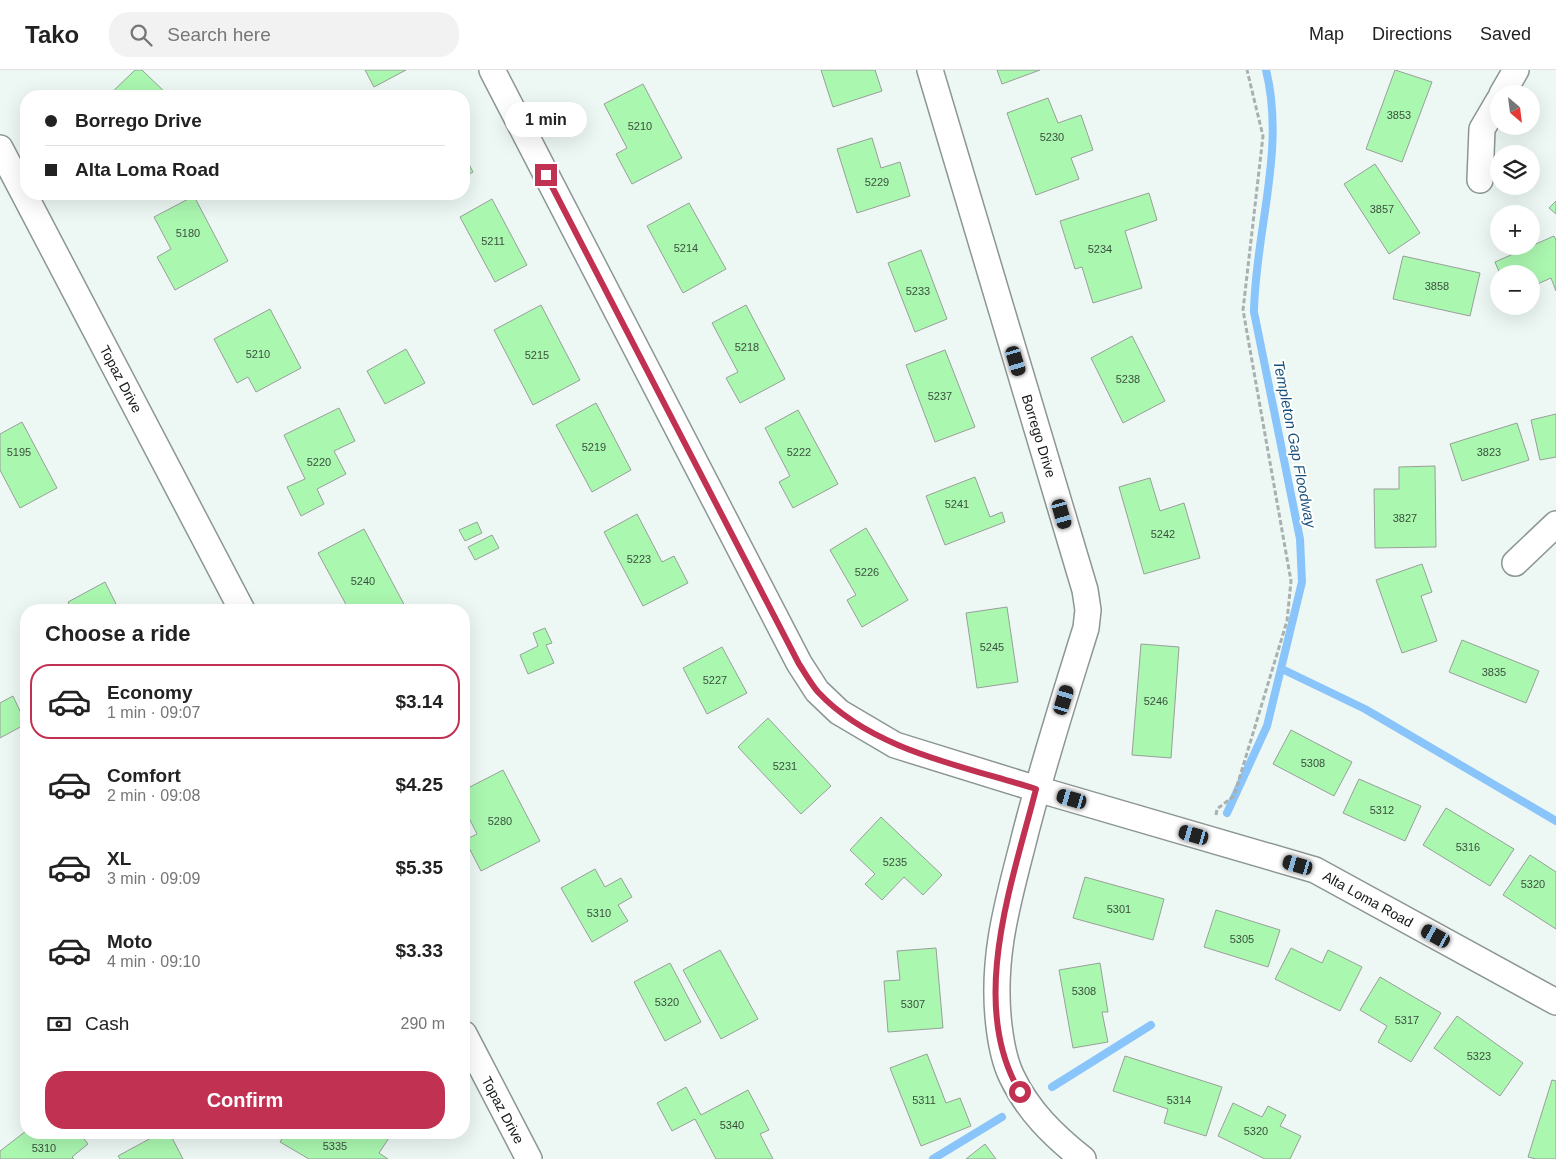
<!DOCTYPE html>
<meta charset="utf-8">
<style>
:root{--surface:#fff;--page:#f2f2f2;--text:#222;--muted:#767676;--line:#e0e0e0;--accent:#c13152}
body{margin:0;font-family:Arial,sans-serif;background:var(--page);color:var(--text);height:100vh;display:flex;flex-direction:column;font-size:19px;white-space:nowrap}
*{box-sizing:border-box;margin:0}
p{font-size:16px;color:var(--muted)}
.icon{flex:none;width:28px;height:28px;fill:none;stroke:currentColor;stroke-width:2;stroke-linecap:round;stroke-linejoin:round}
.map{position:relative;flex:1;overflow:hidden}
.side{position:absolute;left:20px;top:534px;width:450px;height:535px;display:flex;flex-direction:column;background:var(--surface);border-radius:20px;box-shadow:0 5px 20px #0002}
.side>*{flex:none}
.guide{position:absolute;left:20px;top:20px;width:450px;height:110px;border-radius:20px;box-shadow:0 5px 20px #0002;display:grid;align-content:center;height:110px;padding:0 25px;background:var(--surface)}
.needle{width:32px;rotate:152deg}
.tools{position:absolute;left:1490px;top:15px;display:grid;gap:10px}
.tools a{display:grid;place-items:center;width:50px;height:50px;border-radius:50%;background:var(--surface);box-shadow:0 5px 20px #0002;font-size:25px}
.end{position:absolute;width:22px;height:22px;margin:-11px;border:6px solid #c13152;background:#fff;box-shadow:0 0 0 2px #fff}
.from{border-radius:50%}
.bubble{position:absolute;height:35px;border-radius:18px;background:var(--surface);box-shadow:0 5px 20px #0002;font-size:16px;font-weight:600;line-height:35px;text-align:center}
.car{position:absolute;width:15px;height:30px;margin:-15px -8px;border-radius:6px;box-shadow:0 0 4px 1px #0007;background:linear-gradient(#222 24%,#8ab4d8 0 40%,#222 0 76%,#8ab4d8 0 86%,#222 0)}
.guide b{display:flex;align-items:center;gap:18px;height:48px;font-size:19px}
.guide b+b{border-top:1px solid var(--line)}
.guide i{width:12px;height:12px;background:var(--text)}
ul{padding:0;list-style:none}
li{display:flex;align-items:center;gap:15px;height:75px;margin:0 10px 8px;padding:0 15px;border:2px solid transparent;border-radius:20px}
li div{flex:1}
li b{display:block;font-size:19px}
li em{font-style:normal;font-weight:600}
li.active{border-color:var(--accent)}
li>.icon{width:45px;height:45px;stroke-width:1.5}
h2{padding:0 25px;font-size:22px;line-height:60px}
.pay{display:flex;align-items:center;gap:12px;height:55px;padding:0 25px;font-size:19px}
.pay p{margin-inline-start:auto}
.cta{display:flex;gap:10px;margin-top:auto;padding:10px 25px}
.cta a{flex:1;height:58px;border-radius:20px;background:var(--accent);color:#fff;font-size:20px;font-weight:600;line-height:58px;text-align:center}
header{display:flex;align-items:center;gap:30px;box-sizing:border-box;height:70px;padding:0 25px;background:var(--surface);border-bottom:1px solid var(--line)}
header strong{font-size:24px}
nav{display:flex;gap:28px;margin-inline-start:auto;font-size:18px}
.search{width:350px;height:45px;background:var(--page);display:flex;align-items:center;gap:12px;box-sizing:border-box;padding:0 18px;border-radius:20px;color:var(--muted);font-size:19px}
.map>svg:first-child{display:block}
.lines{fill:none;stroke-linecap:round;stroke-linejoin:round}
.stream{stroke:#89c4fa;stroke-width:8}
.building{fill:#aaf7b0;stroke:#999f99}
.street-casing{stroke:#8c9694;stroke-width:28}
.path{stroke:#a8b1af;stroke-width:3;stroke-dasharray:5 2.5;stroke-linecap:butt}
.street{stroke:#fff;stroke-width:25}
.route{stroke:#c13152;stroke-width:6}
.labels{text-anchor:middle;dominant-baseline:central;stroke-width:4;stroke-linejoin:round;paint-order:stroke}
.number-label{font-size:11px;fill:#3a4f3d}
.street-label{font-size:14px;fill:#141717;stroke:#fff}
.water-label{font-size:15px;font-style:italic;fill:#19507b;stroke:#fff}
</style>
<header>
<strong>Tako</strong>
<div class="search"><svg class="icon" aria-label="search" viewBox="0 0 24 24"><circle cx="10" cy="10" r="6"/><path d="M15 15l6 6"/></svg>Search here</div>
<nav><a>Map</a><a>Directions</a><a>Saved</a></nav>
</header>
<div class="map">
<svg width="1556" height="1089" viewBox="0 0 1556 1089">
<rect width="100%" height="100%" fill="#edf8f5"/>
<g class="lines">
<path class="stream" d="M1282,599L1365,639L1556,751
M1227,743L1267,656L1302,512L1300,469L1254,242C1255,162 1286,80 1266,0
M1052,1017L1151,955
M933,1089L1002,1047"/>
</g>
<path class="building" d="M135,0H142L169,26H108Z
M365,0H406L374,17Z
M821,0H875L882,21L833,37Z
M997,0H1040L1002,14Z
M1395,0L1432,12L1402,92L1366,79Z
M643,14L682,88L632,114L616,84L627,78L604,34Z
M1048,28L1058,53L1081,45L1093,80L1071,88L1079,109L1036,125L1007,43Z
M872,68L881,98L900,92L910,126L857,143L837,79Z
M464,85L473,102L464,107Z
M1375,94L1420,163L1389,184L1344,114Z
M1149,123L1157,150L1125,161L1142,218L1093,233L1082,197L1075,199L1060,151Z
M194,126L228,191L175,220L157,187L171,179L154,147Z
M492,129L527,195L495,212L460,147Z
M1556,131V144L1549,138Z
M689,133L726,199L683,223L647,156Z
M1554,166L1556,170V221L1551,208L1531,217V204H1500L1495,192Z
M921,180L947,249L915,262L888,193Z
M1403,186L1480,203L1470,246L1393,229Z
M541,235L580,310L533,335L494,260Z
M746,235L785,309L740,333L726,308L738,302L712,253Z
M270,239L301,298L256,322L248,307L237,313L214,269Z
M1132,266L1165,331L1123,353L1091,288Z
M406,279L425,313L385,334L367,301Z
M945,280L975,357L935,372L906,295Z
M596,333L631,400L592,422L556,355Z
M339,338L355,371L334,381L346,404L317,419L324,434L301,446L287,417L305,409L284,365Z
M798,340L838,414L793,438L779,412L790,406L765,358Z
M1556,344V387L1540,390L1531,350Z
M22,352L57,418L20,438L0,400V364Z
M1517,353L1529,390L1462,411L1450,374Z
M1435,396L1436,477L1375,478L1374,419H1399V397Z
M975,407L990,447L1002,442L1005,452L945,475L926,426Z
M1150,408L1160,441L1184,433L1200,488L1144,504L1119,417Z
M637,444L662,492L674,486L688,513L643,536L604,462Z
M477,452L482,463L465,471L459,460Z
M866,458L908,530L862,557L847,530L856,525L830,480Z
M364,459L407,540H349L318,483Z
M492,465L499,478L475,490L468,477Z
M1422,494L1432,522L1421,526L1437,571L1402,583L1376,510Z
M105,512L119,540H72L68,532Z
M1007,537L1018,612L977,618L966,543Z
M545,558L552,573L546,575L554,593L528,604L520,585L538,576L533,563Z
M1462,570L1539,601L1526,633L1449,602Z
M1141,574L1179,577L1171,688L1132,685Z
M722,577L747,623L707,644L683,598Z
M13,626L26,654L0,668V633Z
M768,648L831,716L801,744L738,677Z
M1291,660L1352,692L1334,726L1273,694Z
M503,700L540,771L481,801L465,770L477,764L464,738V720Z
M1359,709L1421,736L1405,771L1343,743Z
M1446,738L1514,779L1490,816L1423,775Z
M881,747L942,805L923,825L904,807L882,830L865,814L875,804L850,780Z
M1530,785L1556,802V859L1503,825Z
M595,799L605,817L621,808L632,827L618,835L628,851L592,872L561,818Z
M1085,807L1164,829L1153,870L1073,848Z
M1216,840L1280,860L1268,897L1204,877Z
M936,878L943,958L888,962L884,911L900,910L897,881Z
M1291,878L1322,893L1328,880L1362,897L1340,941L1275,909Z
M720,880L758,949L721,969L683,900Z
M670,893L701,952L665,971L634,912Z
M1100,893L1108,942H1102L1108,972L1073,978L1059,900Z
M1380,907L1441,943L1411,992L1378,972L1387,956L1360,940Z
M1457,946L1523,993L1500,1026L1434,978Z
M927,984L946,1033L960,1028L971,1056L921,1076L890,998Z
M1125,986L1222,1017L1206,1066L1164,1053L1168,1039L1113,1021Z
M1552,1010L1556,1011V1089H1536L1528,1087Z
M686,1017L701,1045L748,1020L769,1060L760,1064L773,1089H716L695,1049L672,1061L657,1033Z
M1233,1033L1262,1047L1268,1036L1286,1045L1280,1056L1301,1066L1290,1089H1265L1218,1066Z
M26,1061V1062H52L56,1068L63,1062H79L88,1074L72,1087L74,1089H0V1081Z
M162,1062H169L183,1089H120L118,1086Z
M286,1062H344L347,1065L349,1062H393L379,1083L388,1089H309L280,1072Z
M985,1074L996,1089H966Z"/>
<g class="lines">
<defs>
<path id="street" d="M492,0L799,593L817,621L839,642L895,675L1037,719L1315,800L1556,932
M930,0L1085,520L1088,540L1086,558C1064,629 1041,700 1023,773C1007,835 991,890 999,956C1001,973 1004,991 1012,1007C1028,1041 1054,1066 1083,1089
M1502,24L1516,0
M0,78L242,540
M1480,110L1482,59L1499,30
M1515,493L1556,454
M464,964L529,1089"/>
</defs>
<use href="#street" class="street-casing"/>
<path class="path" d="M1216,745L1217,739L1234,726L1287,551L1291,511L1243,240L1263,66L1247,0"/>
<use href="#street" class="street"/>
</g>
<g class="lines">
<path class="route" d="M546,105L799,594C805,603 811,614 818,622C872,680 963,696 1036,719C1013,810 967,934 1020,1022"/>
</g>
<g class="labels">
<g class="number-label">
<text x="1399" y="45">3853</text>
<text x="640" y="56">5210</text>
<text x="1052" y="67">5230</text>
<text x="877" y="112">5229</text>
<text x="1382" y="139">3857</text>
<text x="188" y="163">5180</text>
<text x="493" y="171">5211</text>
<text x="686" y="178">5214</text>
<text x="1100" y="179">5234</text>
<text x="1437" y="216">3858</text>
<text x="918" y="221">5233</text>
<text x="747" y="277">5218</text>
<text x="258" y="284">5210</text>
<text x="537" y="285">5215</text>
<text x="1128" y="309">5238</text>
<text x="940" y="326">5237</text>
<text x="594" y="377">5219</text>
<text x="19" y="382">5195</text>
<text x="799" y="382">5222</text>
<text x="1489" y="382">3823</text>
<text x="319" y="392">5220</text>
<text x="957" y="434">5241</text>
<text x="1405" y="448">3827</text>
<text x="1163" y="464">5242</text>
<text x="639" y="489">5223</text>
<text x="867" y="502">5226</text>
<text x="363" y="511">5240</text>
<text x="992" y="577">5245</text>
<text x="1494" y="602">3835</text>
<text x="715" y="610">5227</text>
<text x="1156" y="631">5246</text>
<text x="1313" y="693">5308</text>
<text x="785" y="696">5231</text>
<text x="1382" y="740">5312</text>
<text x="500" y="751">5280</text>
<text x="1468" y="777">5316</text>
<text x="895" y="792">5235</text>
<text x="1533" y="814">5320</text>
<text x="1119" y="839">5301</text>
<text x="599" y="843">5310</text>
<text x="1242" y="869">5305</text>
<text x="1084" y="921">5308</text>
<text x="667" y="932">5320</text>
<text x="913" y="934">5307</text>
<text x="1407" y="950">5317</text>
<text x="1479" y="986">5323</text>
<text x="924" y="1030">5311</text>
<text x="1179" y="1030">5314</text>
<text x="732" y="1055">5340</text>
<text x="1256" y="1061">5320</text>
<text x="335" y="1076">5335</text>
<text x="44" y="1078">5310</text>
</g>
<g class="street-label">
<text transform="translate(121 309) rotate(62)">Topaz Drive</text>
<text transform="translate(1039 366) rotate(73)">Borrego Drive</text>
<text transform="translate(1368 829) rotate(29)">Alta Loma Road</text>
<text transform="translate(503 1040) rotate(62)">Topaz Drive</text>
</g>
<g class="water-label">
<text transform="translate(1295 374) rotate(79)">Templeton Gap Floodway</text>
</g>
</g>
</svg>
<div class="tools">
<a><svg class="needle" viewBox="-14 -14 28 28"><path d="M0-13l5 13h-10z" fill="#e53935"/><path d="M0 13l5-13h-10z" fill="#767676"/></svg></a>
<a><svg class="icon" aria-label="layers" viewBox="0 0 24 24"><path d="M12 4l9 5-9 5-9-5zM3 14l9 5 9-5"/></svg></a>
<a>+</a>
<a>−</a>
</div>
<i class="end from" style="left:1020px;top:1022px"></i>
<i class="end" style="left:546px;top:105px"></i>
<div class="bubble" style="left:505px;top:32px;width:82px">1 min</div>
<i class="car" style="left:1016px;top:291px;rotate:163deg"></i>
<i class="car" style="left:1062px;top:444px;rotate:164deg"></i>
<i class="car" style="left:1064px;top:630px;rotate:17deg"></i>
<i class="car" style="left:1072px;top:729px;rotate:286deg"></i>
<i class="car" style="left:1194px;top:765px;rotate:286deg"></i>
<i class="car" style="left:1298px;top:795px;rotate:286deg"></i>
<i class="car" style="left:1436px;top:866px;rotate:299deg"></i>
<div class="guide">
<b><i class="from"></i>Borrego Drive</b>
<b><i></i>Alta Loma Road</b>
</div>
<section class="side">
<h2>Choose a ride</h2>
<ul>
<li class="active"><svg class="icon" aria-label="car" viewBox="0 0 24 24"><path d="M5 17H2v-5l4-1 3-4h7l3 4 3 1v5h-3M9 17h6M6 11h13"/><circle cx="7" cy="17" r="2"/><circle cx="17" cy="17" r="2"/></svg><div><b>Economy</b><p>1 min · 09:07</p></div><em>$3.14</em></li>
<li><svg class="icon" aria-label="car" viewBox="0 0 24 24"><path d="M5 17H2v-5l4-1 3-4h7l3 4 3 1v5h-3M9 17h6M6 11h13"/><circle cx="7" cy="17" r="2"/><circle cx="17" cy="17" r="2"/></svg><div><b>Comfort</b><p>2 min · 09:08</p></div><em>$4.25</em></li>
<li><svg class="icon" aria-label="car" viewBox="0 0 24 24"><path d="M5 17H2v-5l4-1 3-4h7l3 4 3 1v5h-3M9 17h6M6 11h13"/><circle cx="7" cy="17" r="2"/><circle cx="17" cy="17" r="2"/></svg><div><b>XL</b><p>3 min · 09:09</p></div><em>$5.35</em></li>
<li><svg class="icon" aria-label="car" viewBox="0 0 24 24"><path d="M5 17H2v-5l4-1 3-4h7l3 4 3 1v5h-3M9 17h6M6 11h13"/><circle cx="7" cy="17" r="2"/><circle cx="17" cy="17" r="2"/></svg><div><b>Moto</b><p>4 min · 09:10</p></div><em>$3.33</em></li>
</ul>
<div class="pay"><svg class="icon" aria-label="cash" viewBox="0 0 24 24"><path d="M3 7h18v10H3z"/><circle cx="12" cy="12" r="2"/></svg>Cash<p>290 m</p></div>
<div class="cta"><a>Confirm</a></div>
</section>
</div>
